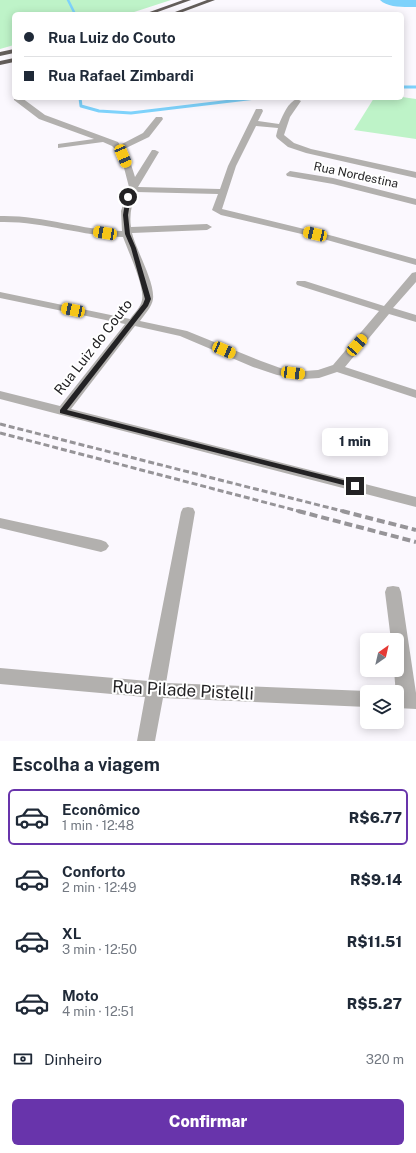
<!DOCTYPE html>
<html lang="pt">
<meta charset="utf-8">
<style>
:root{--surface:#fff;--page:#f6f6f7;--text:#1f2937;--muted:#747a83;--line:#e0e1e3;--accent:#6834ab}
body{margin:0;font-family:"Public Sans",sans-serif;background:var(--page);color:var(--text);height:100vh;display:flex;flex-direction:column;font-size:15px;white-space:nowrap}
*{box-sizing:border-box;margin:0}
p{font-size:13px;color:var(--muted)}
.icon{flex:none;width:22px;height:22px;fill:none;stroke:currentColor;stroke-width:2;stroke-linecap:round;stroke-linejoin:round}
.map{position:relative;height:741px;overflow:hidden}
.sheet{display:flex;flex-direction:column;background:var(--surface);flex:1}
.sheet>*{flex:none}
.top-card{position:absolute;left:12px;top:12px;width:392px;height:88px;border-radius:6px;box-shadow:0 2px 10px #0003;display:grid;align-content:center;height:88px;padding:0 12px;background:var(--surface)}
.needle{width:26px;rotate:34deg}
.controls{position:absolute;left:360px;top:633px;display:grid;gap:8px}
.controls a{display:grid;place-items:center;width:44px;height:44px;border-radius:6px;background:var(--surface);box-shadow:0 2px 10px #0003;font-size:20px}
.end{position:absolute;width:18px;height:18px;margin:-9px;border:5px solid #232224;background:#fff;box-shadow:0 0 0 2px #fff}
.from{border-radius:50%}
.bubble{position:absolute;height:28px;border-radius:6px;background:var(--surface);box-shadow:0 2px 10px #0003;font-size:13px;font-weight:800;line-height:28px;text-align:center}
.car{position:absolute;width:12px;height:24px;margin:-12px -6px;border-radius:5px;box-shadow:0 0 3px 1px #0007;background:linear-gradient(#f5c518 24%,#345 0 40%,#f5c518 0 76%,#345 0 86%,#f5c518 0)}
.top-card b{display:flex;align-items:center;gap:14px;height:38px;font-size:15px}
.top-card b+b{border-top:1px solid var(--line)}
.top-card i{width:10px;height:10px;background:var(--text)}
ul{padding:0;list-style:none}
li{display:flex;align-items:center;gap:12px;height:56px;margin:0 8px 6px;padding:0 4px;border:2px solid transparent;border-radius:6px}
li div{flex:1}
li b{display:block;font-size:15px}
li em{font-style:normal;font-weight:800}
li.selected{border-color:var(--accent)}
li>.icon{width:36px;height:36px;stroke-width:1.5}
h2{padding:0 12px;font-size:18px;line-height:48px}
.pay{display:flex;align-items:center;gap:10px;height:44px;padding:0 12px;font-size:15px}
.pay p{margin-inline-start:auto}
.button{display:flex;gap:8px;margin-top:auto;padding:8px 12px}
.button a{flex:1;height:46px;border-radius:6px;background:var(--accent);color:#fff;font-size:16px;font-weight:800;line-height:46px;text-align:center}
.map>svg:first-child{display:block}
.green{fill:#bef3c8}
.water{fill:#7ed2fb}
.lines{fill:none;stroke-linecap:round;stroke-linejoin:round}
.stream-far1{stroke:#7ed2fb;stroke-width:2.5}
.stream{stroke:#7ed2fb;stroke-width:3}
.street{fill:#b2b0ae;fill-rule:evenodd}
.highway{fill:#635d5a;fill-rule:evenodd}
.rail-far1{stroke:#969498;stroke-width:3;stroke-dasharray:6 3;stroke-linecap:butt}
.rail{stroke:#969498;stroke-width:4;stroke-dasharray:8 4;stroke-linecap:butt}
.route{fill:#232224}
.labels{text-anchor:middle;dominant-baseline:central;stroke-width:4;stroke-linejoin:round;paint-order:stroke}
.far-street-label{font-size:12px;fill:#232224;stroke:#fff}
.street-label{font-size:14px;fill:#232224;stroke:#fff}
.near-street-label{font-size:17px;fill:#232224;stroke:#fff}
</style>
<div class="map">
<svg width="416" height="741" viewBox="0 0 416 741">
<rect width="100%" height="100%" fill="#fbf8fe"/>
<path class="green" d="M0,0H171L128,14H14V45L0,49Z
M402,97L416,99V139L354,130L374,98Z"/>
<path class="water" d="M380,0H416V7C405,7 388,8 380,0Z"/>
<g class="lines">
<path class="stream-far1" d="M68,0L75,14"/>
<path class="stream" d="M402,87H416
M80,98L81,106L99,111L131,113L256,98"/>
<path class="street" d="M14,97L22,98L45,115L118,142L120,145L143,133L156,117H162L163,119L149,137L124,149L129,158L135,177L152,150H155L159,152L138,187L220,189L228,166L256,109H262L263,111L258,121L279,124C283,115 288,102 297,99L301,101L290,117L284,135L294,143L311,149L416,172V178L306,153L288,147L277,138L276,136L278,128L256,126L236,166L222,209L333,236L416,259V265L327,240L221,215L212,210L218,194L136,192C132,203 129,215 131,227L207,224L212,227L207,230L132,233C136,250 155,282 153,299C152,307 144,315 140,321L187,331L261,361L283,369L304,371L318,370L333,365L379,311L297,285L296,283L297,281H305L384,306L412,273L416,272V282L393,308L416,315V322L389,314L345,367L416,390V398L337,372L319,378L304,379L277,375L253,367L180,336L135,326L71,409L416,497V507L0,399V391L60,406L125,324L0,298V292L130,319C134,313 141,307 142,300C145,287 128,251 123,237C81,236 42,221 0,222V216C42,215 81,230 122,231L121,211L129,187L123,164L116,150L112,146L103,142L58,148V144L94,139L39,119L14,100Z
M290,171L333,178L416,199V205L333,184L287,176L286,174Z
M188,507L193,508L195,512L166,683L367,691L370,692H367V707L163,698L155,741H137L145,697L0,684V668L148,681L181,512L183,508Z
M0,518L101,540L106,542L109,546L106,550L101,552L0,528Z
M393,586L399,587L401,592L416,693V709L397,708L394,670H397V640H391L385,592L387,587Z"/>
<path class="highway" d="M183,0H191L152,14H144Z
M207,0H215L180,13L175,12Z
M14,49V53L0,56V52Z
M14,58V62L0,65V61Z"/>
<path class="rail-far1" d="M0,424L346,512
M0,433L302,512"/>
<path class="rail" d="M298,511L416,542
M342,511L416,530"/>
</g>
<path class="route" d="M128,195L131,197L128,215L130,234L136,248L151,299L148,306L67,410L355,483L357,484V488H355L60,413V410L143,304L145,299L131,248L125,234L123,215L126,197Z"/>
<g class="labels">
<g class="far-street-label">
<text transform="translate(356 175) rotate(12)">Rua Nordestina</text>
</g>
<g class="street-label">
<text transform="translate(93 347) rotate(-52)">Rua Luiz do Couto</text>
</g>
<g class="near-street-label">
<text transform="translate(183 690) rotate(3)">Rua Pilade Pistelli</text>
</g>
</g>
</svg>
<div class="controls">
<a><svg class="needle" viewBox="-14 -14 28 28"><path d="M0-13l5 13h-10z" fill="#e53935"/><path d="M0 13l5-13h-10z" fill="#747a83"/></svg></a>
<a><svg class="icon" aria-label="layers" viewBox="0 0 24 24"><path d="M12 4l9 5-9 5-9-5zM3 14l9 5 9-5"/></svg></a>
</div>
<i class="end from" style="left:128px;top:197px"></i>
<i class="end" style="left:355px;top:486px"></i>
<div class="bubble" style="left:322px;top:428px;width:66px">1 min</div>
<i class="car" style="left:123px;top:156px;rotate:157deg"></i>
<i class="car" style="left:105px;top:233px;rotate:280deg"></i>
<i class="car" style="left:315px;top:234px;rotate:283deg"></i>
<i class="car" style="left:73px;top:310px;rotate:282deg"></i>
<i class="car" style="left:357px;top:345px;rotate:41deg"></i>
<i class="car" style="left:224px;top:350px;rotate:113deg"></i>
<i class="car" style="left:293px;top:373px;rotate:97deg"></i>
<div class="top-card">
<b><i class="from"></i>Rua Luiz do Couto</b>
<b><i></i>Rua Rafael Zimbardi</b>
</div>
</div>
<section class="sheet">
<h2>Escolha a viagem</h2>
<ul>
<li class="selected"><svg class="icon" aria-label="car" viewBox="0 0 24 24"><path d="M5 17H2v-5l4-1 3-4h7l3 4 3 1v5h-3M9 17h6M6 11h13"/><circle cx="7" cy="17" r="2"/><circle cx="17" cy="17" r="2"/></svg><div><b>Econômico</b><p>1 min · 12:48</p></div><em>R$6.77</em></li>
<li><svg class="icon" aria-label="car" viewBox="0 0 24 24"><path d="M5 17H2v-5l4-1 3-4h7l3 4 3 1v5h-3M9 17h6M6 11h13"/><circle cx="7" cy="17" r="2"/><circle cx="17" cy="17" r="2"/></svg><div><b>Conforto</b><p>2 min · 12:49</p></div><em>R$9.14</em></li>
<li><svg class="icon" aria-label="car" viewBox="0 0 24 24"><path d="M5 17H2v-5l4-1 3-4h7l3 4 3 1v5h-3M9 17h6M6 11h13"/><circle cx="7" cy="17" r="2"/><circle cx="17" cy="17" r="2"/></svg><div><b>XL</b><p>3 min · 12:50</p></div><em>R$11.51</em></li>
<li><svg class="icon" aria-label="car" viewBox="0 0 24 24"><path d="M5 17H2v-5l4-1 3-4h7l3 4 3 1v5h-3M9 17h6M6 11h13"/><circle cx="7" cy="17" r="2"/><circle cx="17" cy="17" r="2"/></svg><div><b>Moto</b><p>4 min · 12:51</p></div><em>R$5.27</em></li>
</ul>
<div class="pay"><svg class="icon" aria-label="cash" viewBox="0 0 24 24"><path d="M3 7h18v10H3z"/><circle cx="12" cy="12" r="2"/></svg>Dinheiro<p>320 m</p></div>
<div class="button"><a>Confirmar</a></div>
</section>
